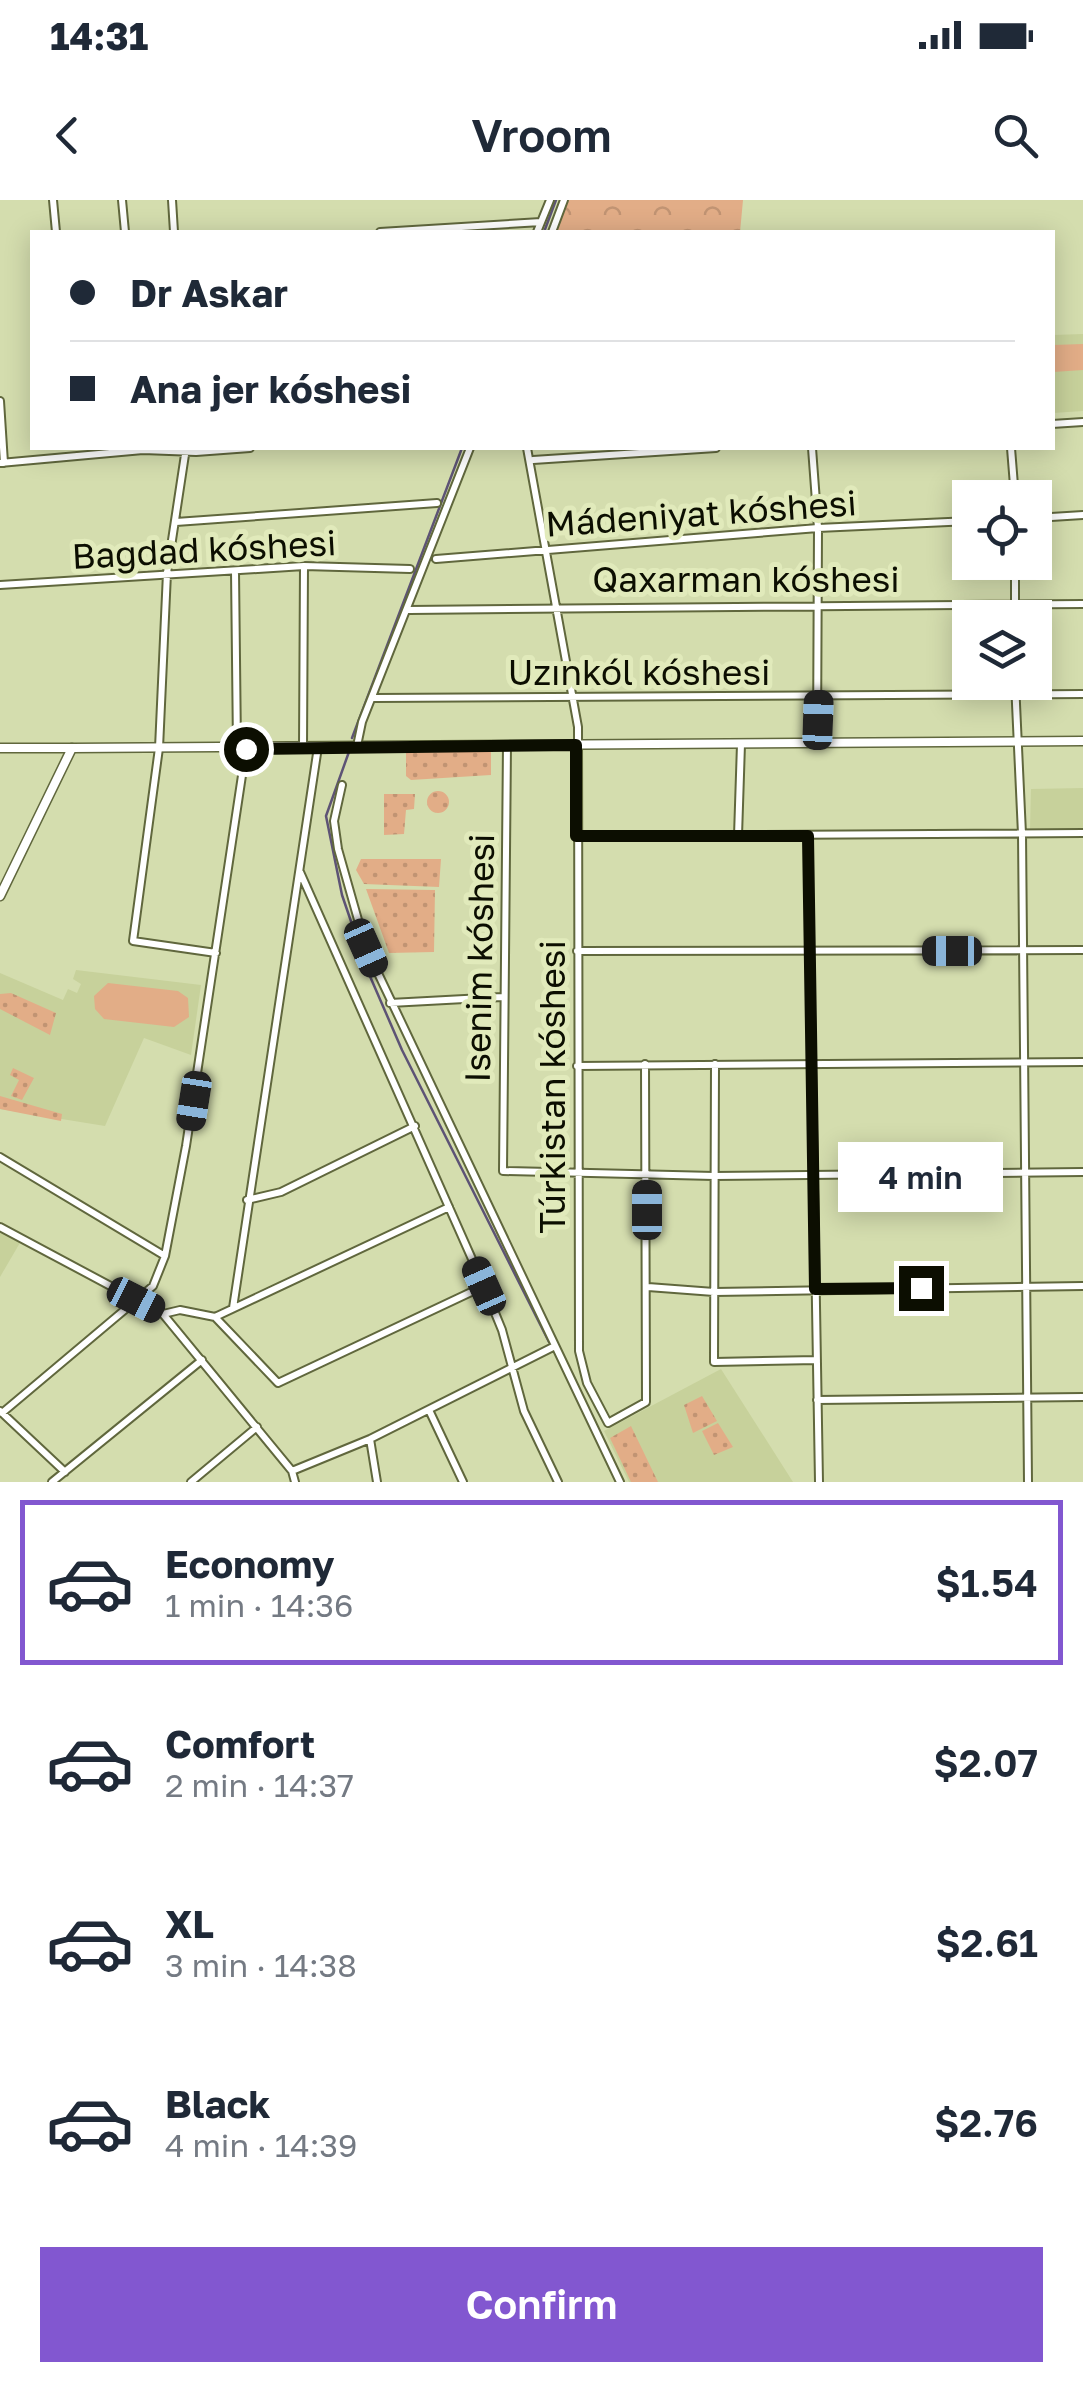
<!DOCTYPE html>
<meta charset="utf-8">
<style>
:root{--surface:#fff;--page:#f2f2f3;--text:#1f2937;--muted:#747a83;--line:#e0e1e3;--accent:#8257d0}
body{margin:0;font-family:"Golos Text",sans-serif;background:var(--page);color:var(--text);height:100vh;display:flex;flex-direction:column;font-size:38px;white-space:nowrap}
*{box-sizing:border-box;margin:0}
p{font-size:32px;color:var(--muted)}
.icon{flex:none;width:55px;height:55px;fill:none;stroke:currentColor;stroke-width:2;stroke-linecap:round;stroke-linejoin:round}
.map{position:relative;height:1282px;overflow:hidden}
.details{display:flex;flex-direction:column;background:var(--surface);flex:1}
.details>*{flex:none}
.top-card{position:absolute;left:30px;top:30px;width:1025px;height:220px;border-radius:0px;box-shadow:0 5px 25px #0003;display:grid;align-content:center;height:220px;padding:0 40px;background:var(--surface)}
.fabs{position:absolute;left:952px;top:280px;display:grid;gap:20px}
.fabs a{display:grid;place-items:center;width:100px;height:100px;border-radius:0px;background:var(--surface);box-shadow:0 5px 25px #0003;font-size:50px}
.end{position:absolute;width:45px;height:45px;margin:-22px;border:12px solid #0c0e01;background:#fff;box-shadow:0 0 0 5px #fff}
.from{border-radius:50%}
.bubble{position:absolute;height:70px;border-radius:0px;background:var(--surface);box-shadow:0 5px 25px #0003;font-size:32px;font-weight:600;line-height:70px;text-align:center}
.car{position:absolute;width:30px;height:60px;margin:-30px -15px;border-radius:12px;box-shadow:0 0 8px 2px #0007;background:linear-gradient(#222 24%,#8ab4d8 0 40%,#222 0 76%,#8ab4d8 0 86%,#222 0)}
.top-card b{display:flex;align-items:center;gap:35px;height:95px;font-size:38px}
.top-card b+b{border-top:2px solid var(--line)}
.top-card i{width:25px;height:25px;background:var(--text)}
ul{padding:18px 0 0;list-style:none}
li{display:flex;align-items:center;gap:30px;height:165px;margin:0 20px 15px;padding:0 20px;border:5px solid transparent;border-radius:0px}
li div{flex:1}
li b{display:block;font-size:38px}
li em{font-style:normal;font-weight:600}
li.active{border-color:var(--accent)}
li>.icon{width:90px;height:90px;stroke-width:1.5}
.primary-button{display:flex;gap:20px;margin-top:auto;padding:20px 40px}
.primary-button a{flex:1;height:115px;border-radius:0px;background:var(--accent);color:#fff;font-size:40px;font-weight:600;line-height:115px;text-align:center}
.status{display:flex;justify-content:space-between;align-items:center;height:70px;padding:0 50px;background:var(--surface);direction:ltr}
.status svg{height:28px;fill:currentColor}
header{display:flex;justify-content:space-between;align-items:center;height:130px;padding:0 40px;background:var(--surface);font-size:45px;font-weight:600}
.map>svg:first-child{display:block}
.built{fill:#c7d19b}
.grass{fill:url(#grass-dots)}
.forest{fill:url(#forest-crowns)}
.pitch{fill:#e2ad87}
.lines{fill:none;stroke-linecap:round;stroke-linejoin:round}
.stream{stroke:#5d5375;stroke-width:2.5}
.minor-casing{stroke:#60673d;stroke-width:10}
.tertiary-casing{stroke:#60673d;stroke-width:11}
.secondary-casing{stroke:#60673d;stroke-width:11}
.minor{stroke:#fff;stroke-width:6}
.tertiary{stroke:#fff;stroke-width:8}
.secondary{stroke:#fff;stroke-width:8}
.route{stroke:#0c0e01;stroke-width:12}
.labels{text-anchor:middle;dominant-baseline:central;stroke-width:10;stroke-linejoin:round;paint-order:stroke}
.street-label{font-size:35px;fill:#0c0e01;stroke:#e1eabb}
</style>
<div class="status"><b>14:31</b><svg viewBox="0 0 49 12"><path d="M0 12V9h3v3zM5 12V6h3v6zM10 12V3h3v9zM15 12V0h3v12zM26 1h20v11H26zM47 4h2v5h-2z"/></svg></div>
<header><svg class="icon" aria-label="back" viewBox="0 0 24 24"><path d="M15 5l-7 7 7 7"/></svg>Vroom<svg class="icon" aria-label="search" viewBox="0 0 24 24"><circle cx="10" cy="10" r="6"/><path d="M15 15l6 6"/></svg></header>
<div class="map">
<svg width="1083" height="1282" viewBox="0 0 1083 1282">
<defs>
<pattern id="grass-dots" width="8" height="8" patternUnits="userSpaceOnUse" patternTransform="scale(2.5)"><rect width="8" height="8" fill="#e2ad87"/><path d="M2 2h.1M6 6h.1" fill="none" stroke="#c19473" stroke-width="1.8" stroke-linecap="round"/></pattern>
<pattern id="forest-crowns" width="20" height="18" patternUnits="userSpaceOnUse" patternTransform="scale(2.5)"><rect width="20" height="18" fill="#e2ad87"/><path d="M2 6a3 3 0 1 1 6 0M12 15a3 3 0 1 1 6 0" fill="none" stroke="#c19473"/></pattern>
</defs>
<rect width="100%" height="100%" fill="#d4ddae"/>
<path class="built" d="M1083,134V211L1053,213V135Z
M1083,588V629L1030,630L1031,589Z
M76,770L201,785L191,855L144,838L105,926L0,909V773L63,800L68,789L77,793L81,784L73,779Z
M0,1030L21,1041L0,1077Z
M721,1169L793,1282H629L604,1231Z"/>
<path class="grass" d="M406,552H491V575L411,580L406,576Z
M427 602a11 11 0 1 1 22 0a11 11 0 1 1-22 0Z
M384,594H415L414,609L406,610L404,634L384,635Z
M361,659H441L439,687L364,684L356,670Z
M366,689L435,690L434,752L389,753Z
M11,793L56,813L50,835L0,809V794Z
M13,868L34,878L22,900L11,896L19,880L10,875Z
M0,896L62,914L61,921L0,909Z
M702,1196L717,1221L693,1233L684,1205Z
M718,1223L733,1247L714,1255L702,1231Z
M631,1226L658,1282H631L610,1238Z"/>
<path class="forest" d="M569,0H743L740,32H556Z"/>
<path class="pitch" d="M1083,144V170L1053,172V145Z
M108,783L178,791L188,798L189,817L174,827L104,819L95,809L94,796Z"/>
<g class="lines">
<path class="stream" d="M544,32L556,0
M352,538L462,248
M350,549L326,616L342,695L369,774L402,850L549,1142"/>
<defs>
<path id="minor" d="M53,0L56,32
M122,0L125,32
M172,0L174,32
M380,32L541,22
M537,32L550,0
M552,32L564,0
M0,201L4,263
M1052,224L1083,222
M186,248L167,373L159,548L133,741L216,753
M527,248L578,527L579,1151L587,1183L608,1223L646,1202L645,864
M812,248L818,328L817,543
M1011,248L1015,298
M533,260L716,248
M0,263L143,250L196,252L250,248
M1035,318L1083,315
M176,322L437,303
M436,359L818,328L970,321
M235,371L237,547
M0,385L304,366L410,369
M409,410L1083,404
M1015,418V362
M1015,482L1022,634L1028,1282
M374,498L1083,494
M507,545L503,971L714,976L1083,972
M357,546L362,522L470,248
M303,547L304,366
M342,585L334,621L338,649L366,748L620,1282
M576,636L1083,633
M738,636L741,544
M808,636L819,1282
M300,672L484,1086L502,1130L524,1211L558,1282
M577,751L1083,750
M390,803L502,797
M715,864L714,1162L817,1160
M577,866L1083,862
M0,957L165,1056
M247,1000L281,992L415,926
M0,1027L163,1114L292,1271L295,1282
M648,1087L714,1092L1083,1086
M233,1108L318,547
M163,1114L180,1110L215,1117
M215,1117L278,1183L484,1086
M215,1117L449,1007
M817,1200L1083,1197
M429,1210L463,1282
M0,1211L65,1272
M2,1213L153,1086L165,1056L186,946L246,549
M370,1239L377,1282
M292,1271L370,1239L555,1146
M52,1282L202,1160
M191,1282L257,1227"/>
<path id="tertiary" d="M0,548H72"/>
<path id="secondary" d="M0,696L72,548L1083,541"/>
</defs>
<use href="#minor" class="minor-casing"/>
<use href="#tertiary" class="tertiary-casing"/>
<use href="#secondary" class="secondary-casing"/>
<use href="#minor" class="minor"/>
<use href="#tertiary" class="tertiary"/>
<use href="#secondary" class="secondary"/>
</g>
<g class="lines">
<path class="route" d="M246,549L576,545V636H808L815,1089L921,1088"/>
</g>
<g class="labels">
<g class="street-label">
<text transform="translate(701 313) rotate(-4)">Mádeniyat kóshesi</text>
<text transform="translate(204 349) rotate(-3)">Bagdad kóshesi</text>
<text x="746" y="379">Qaxarman kóshesi</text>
<text x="639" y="472">Uzınkól kóshesi</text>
<text transform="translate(479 758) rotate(-89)">Isenim kóshesi</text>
<text transform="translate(552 887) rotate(-90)">Túrkistan kóshesi</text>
</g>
</g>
</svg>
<div class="fabs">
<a><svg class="icon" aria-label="locate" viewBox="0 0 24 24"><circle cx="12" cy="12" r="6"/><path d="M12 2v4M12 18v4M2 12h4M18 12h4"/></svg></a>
<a><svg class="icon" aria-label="layers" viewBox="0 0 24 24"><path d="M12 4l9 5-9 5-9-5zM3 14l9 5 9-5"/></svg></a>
</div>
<i class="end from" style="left:246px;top:549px"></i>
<i class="end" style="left:921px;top:1088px"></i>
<div class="bubble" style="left:838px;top:942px;width:165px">4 min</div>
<i class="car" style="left:818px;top:520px;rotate:2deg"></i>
<i class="car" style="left:366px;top:748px;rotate:156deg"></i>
<i class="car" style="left:952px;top:751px;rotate:270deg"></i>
<i class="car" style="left:194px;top:901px;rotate:189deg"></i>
<i class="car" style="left:647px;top:1010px;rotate:0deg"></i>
<i class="car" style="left:484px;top:1086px;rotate:336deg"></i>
<i class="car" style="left:136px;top:1100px;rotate:117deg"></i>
<div class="top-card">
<b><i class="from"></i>Dr Askar</b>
<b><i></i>Ana jer kóshesi</b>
</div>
</div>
<section class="details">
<ul>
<li class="active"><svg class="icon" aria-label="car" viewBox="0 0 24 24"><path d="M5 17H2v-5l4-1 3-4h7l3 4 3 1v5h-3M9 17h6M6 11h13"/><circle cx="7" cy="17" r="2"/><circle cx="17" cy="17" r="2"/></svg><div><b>Economy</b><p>1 min · 14:36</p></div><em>$1.54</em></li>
<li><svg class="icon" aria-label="car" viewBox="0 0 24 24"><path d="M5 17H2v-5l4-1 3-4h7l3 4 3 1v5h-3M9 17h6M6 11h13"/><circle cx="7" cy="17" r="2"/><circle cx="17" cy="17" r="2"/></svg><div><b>Comfort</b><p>2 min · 14:37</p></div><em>$2.07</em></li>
<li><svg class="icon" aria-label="car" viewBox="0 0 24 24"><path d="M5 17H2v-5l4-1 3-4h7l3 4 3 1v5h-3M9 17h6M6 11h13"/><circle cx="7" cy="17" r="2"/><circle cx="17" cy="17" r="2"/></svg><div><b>XL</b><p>3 min · 14:38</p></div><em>$2.61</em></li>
<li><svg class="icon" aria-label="car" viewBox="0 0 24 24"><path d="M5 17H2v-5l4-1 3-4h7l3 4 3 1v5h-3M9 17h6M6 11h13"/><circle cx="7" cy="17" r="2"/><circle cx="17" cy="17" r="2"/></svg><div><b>Black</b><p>4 min · 14:39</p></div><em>$2.76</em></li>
</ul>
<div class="primary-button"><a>Confirm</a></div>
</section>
